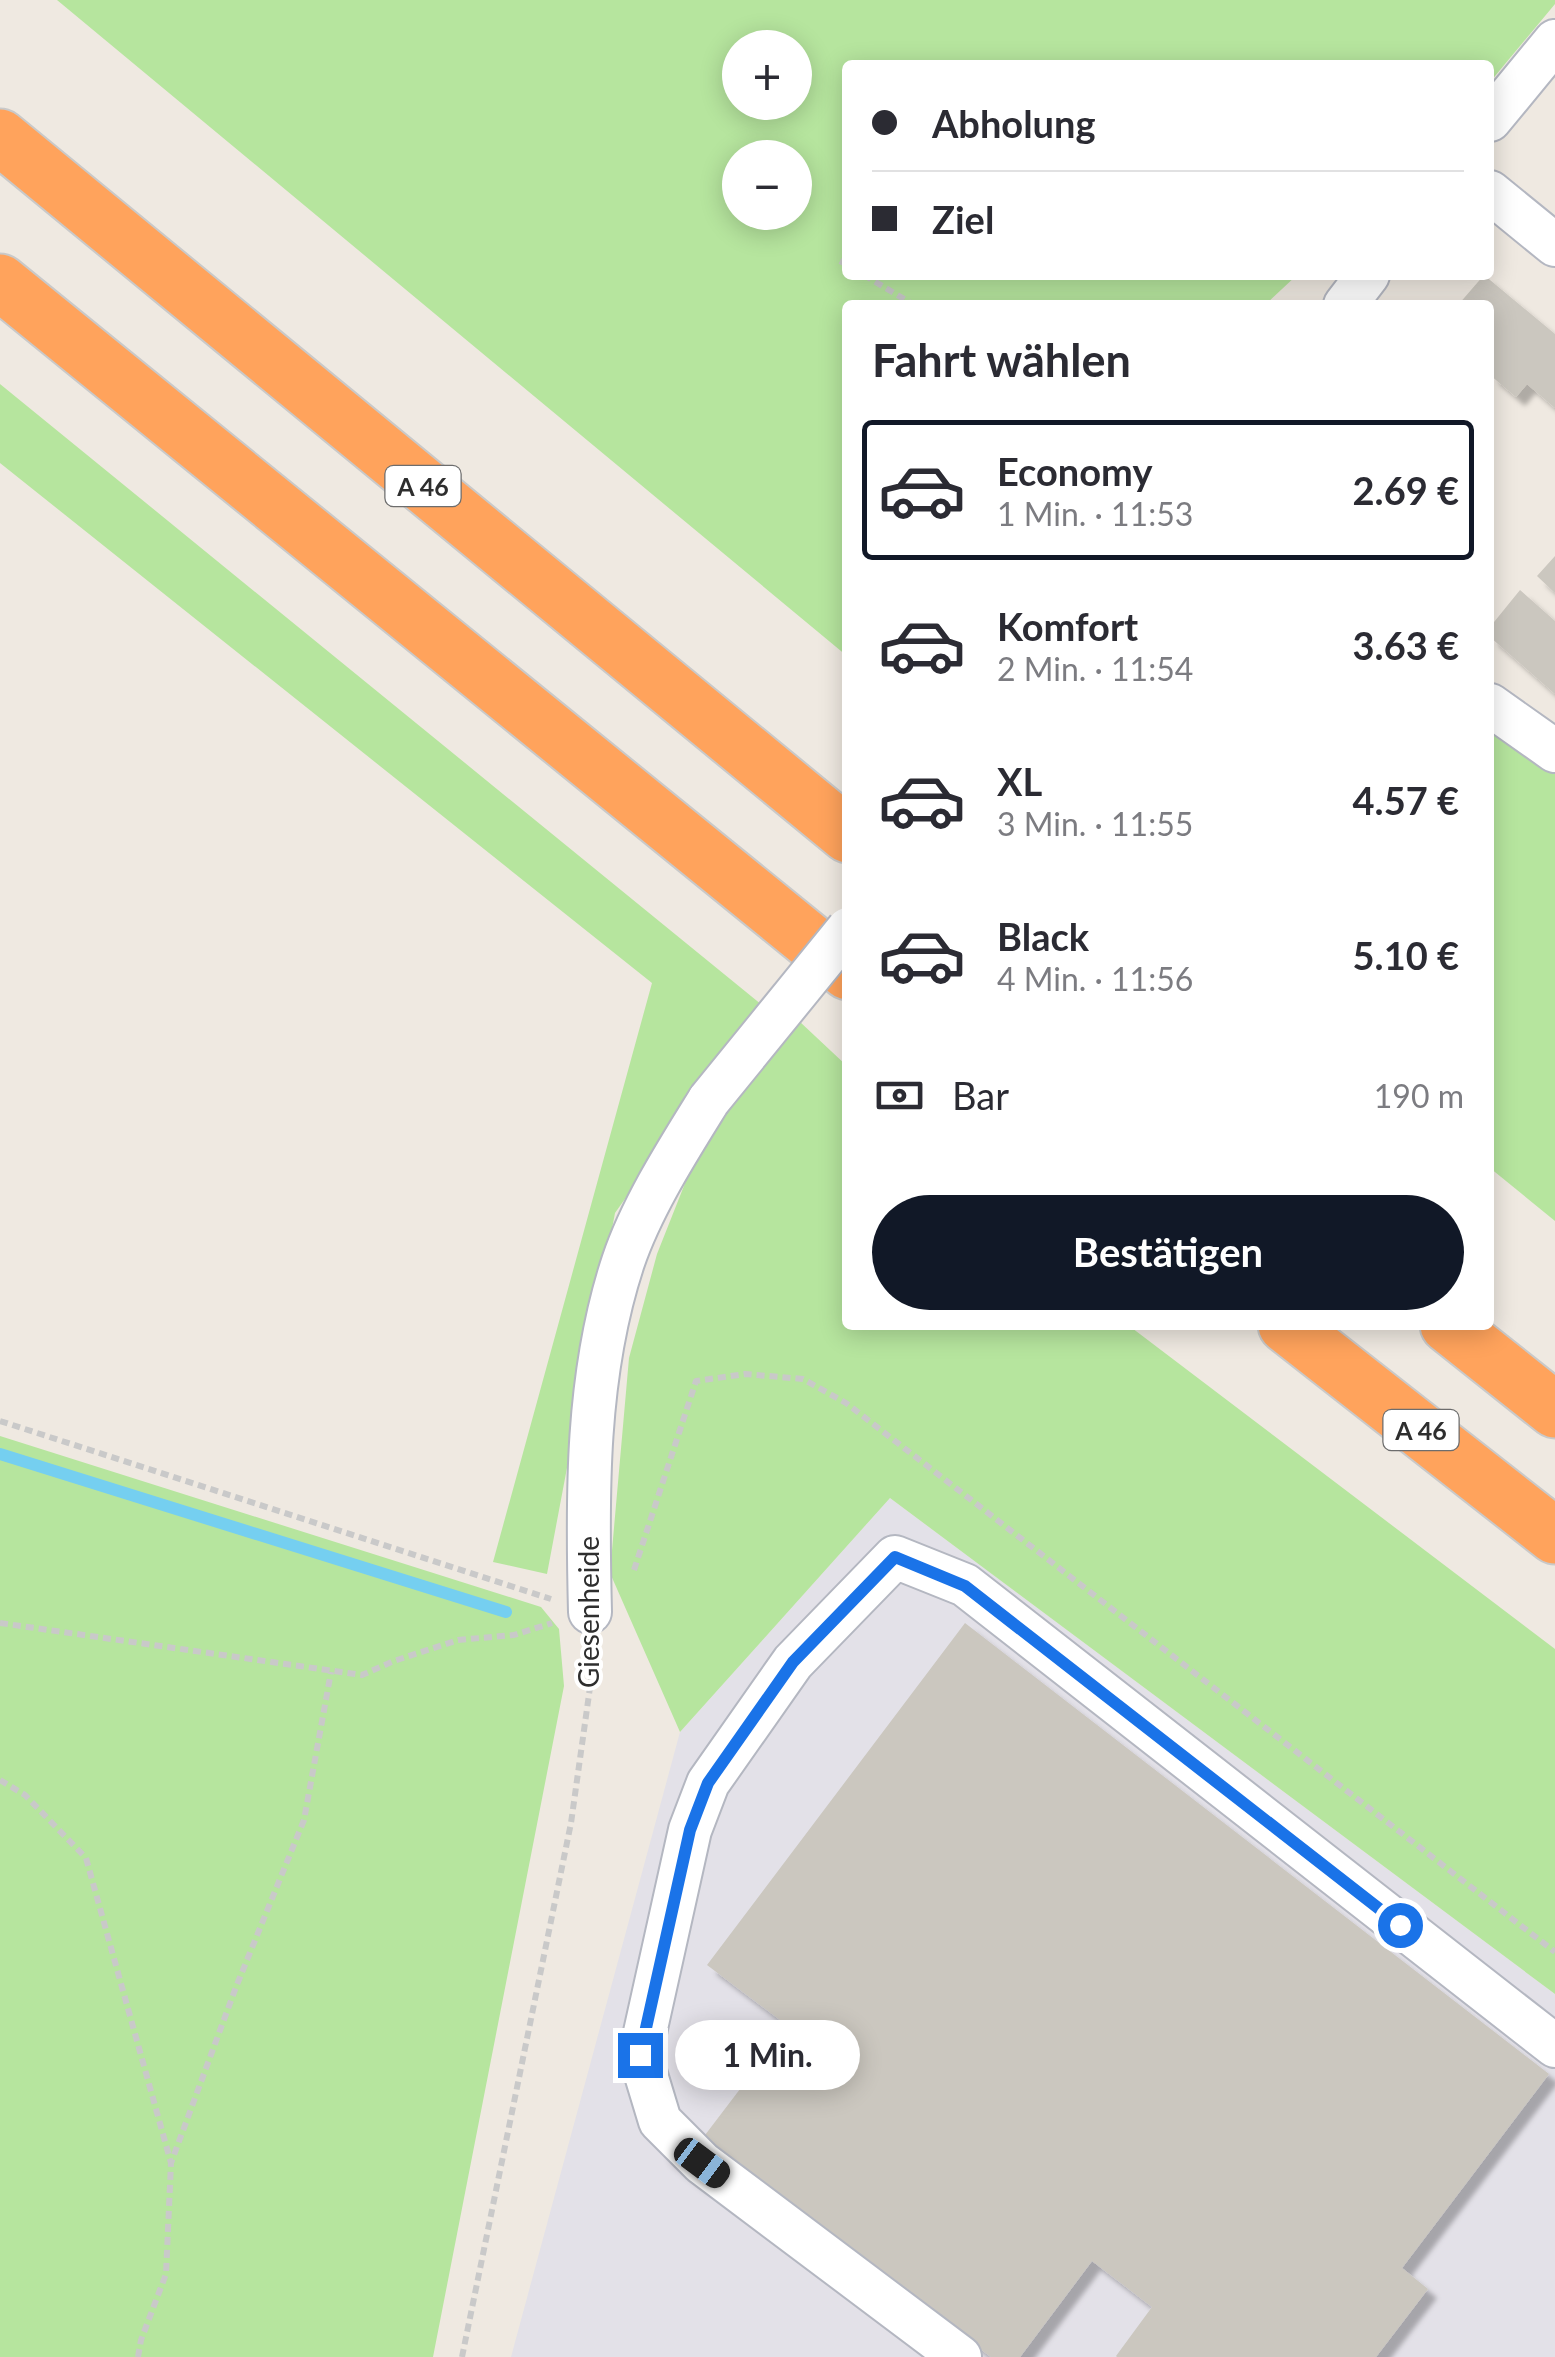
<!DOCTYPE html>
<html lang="de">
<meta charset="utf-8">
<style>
:root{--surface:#fff;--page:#f7f7f7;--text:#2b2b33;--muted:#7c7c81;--line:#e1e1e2;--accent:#111827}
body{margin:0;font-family:Lato,sans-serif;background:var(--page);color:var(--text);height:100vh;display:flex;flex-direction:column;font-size:38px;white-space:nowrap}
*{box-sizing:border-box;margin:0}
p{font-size:32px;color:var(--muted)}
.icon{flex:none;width:55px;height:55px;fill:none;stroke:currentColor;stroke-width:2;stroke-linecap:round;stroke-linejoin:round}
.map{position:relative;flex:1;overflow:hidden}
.sheet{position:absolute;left:842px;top:300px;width:652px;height:1030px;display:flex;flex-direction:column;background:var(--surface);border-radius:10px;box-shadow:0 5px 25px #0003}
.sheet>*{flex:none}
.top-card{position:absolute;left:842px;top:60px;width:652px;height:220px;border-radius:10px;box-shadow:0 5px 25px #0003;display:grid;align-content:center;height:220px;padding:0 30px;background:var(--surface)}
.buttons{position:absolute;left:722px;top:30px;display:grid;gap:20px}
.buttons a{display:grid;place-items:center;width:90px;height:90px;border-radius:50%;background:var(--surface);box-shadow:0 5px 25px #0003;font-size:50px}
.end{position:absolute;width:45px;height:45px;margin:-22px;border:12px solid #1a73e8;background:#fff;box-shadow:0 0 0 5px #fff}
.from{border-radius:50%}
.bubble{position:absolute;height:70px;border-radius:35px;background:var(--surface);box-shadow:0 5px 25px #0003;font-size:32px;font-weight:700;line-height:70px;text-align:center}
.car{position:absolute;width:30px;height:60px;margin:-30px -15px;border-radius:12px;box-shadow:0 0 8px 2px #0007;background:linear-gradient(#222 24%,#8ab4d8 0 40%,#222 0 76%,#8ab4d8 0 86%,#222 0)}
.top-card b{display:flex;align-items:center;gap:35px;height:95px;font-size:38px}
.top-card b+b{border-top:2px solid var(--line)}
.top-card i{width:25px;height:25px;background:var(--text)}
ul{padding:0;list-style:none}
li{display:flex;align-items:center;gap:30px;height:140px;margin:0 20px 15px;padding:0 10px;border:5px solid transparent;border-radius:10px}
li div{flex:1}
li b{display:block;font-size:38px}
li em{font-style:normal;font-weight:700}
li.current{border-color:var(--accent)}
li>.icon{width:90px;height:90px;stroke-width:1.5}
h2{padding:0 30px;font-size:45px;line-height:120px}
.pay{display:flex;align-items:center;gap:25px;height:110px;padding:0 30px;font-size:38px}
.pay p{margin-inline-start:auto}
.primary-button{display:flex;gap:20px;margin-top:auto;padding:20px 30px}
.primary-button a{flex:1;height:115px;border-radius:60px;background:var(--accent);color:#fff;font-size:40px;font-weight:700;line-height:115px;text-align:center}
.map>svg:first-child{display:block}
.industrial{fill:#e3e1e8}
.green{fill:#b6e59e;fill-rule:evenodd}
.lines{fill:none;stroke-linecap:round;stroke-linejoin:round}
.stream{stroke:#75cff0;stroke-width:12}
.building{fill:#cbc7bf;filter:url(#shadow)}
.minor-casing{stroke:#b4b7c1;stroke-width:46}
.highway-casing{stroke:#c9c9c9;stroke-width:59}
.path{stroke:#c9c9c9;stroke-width:6;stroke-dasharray:8 5;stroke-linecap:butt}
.minor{stroke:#fff;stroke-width:42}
.highway{stroke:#ffa35c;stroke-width:55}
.minor-bridge-casing{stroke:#b4b7c1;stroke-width:46;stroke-linecap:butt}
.minor-bridge{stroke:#fff;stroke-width:42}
.route{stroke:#1a73e8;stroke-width:12}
.labels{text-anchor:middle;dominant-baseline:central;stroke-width:8;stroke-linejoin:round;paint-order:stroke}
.shield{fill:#fff;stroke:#6d6d6d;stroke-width:2.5}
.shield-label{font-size:25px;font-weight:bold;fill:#2e2e2e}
.street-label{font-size:28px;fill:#2e2e2e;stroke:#fff}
</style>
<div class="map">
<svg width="1555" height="2357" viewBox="0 0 1555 2357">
<defs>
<filter id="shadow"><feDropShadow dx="9" dy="9" stdDeviation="2.5" flood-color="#0004"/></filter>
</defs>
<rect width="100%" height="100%" fill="#efe9e1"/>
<path class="industrial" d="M890,1498L1555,1994V2357H511L680,1732Z"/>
<path class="green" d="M57,0H1555V4L1490,82V65H848V275H1297L1265,305H848L847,656ZM740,48H795V102H740ZM740,158H795V212H740Z
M0,384L762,1005L615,1213L547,1574L493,1562L652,983L0,463Z
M1490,726L1555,770V1221L1490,1168Z
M799,1021L847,1066L848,1325H1128L1555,1649V1994L890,1498L680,1732L610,1573L629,1358L657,1254L699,1148Z
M0,1436L541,1607L559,1629L564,1686L433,2357H0Z"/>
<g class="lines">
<path class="stream" d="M0,1454L506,1612"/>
</g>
<path class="building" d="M1484,275L1555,334V408L1527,384L1516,397L1490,375V305H1458Z
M1555,556V593L1537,576Z
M1520,590L1555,621V694L1490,637V627Z
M965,1623L1549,2074L1402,2268L1428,2289L1376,2357H1117L1116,2356L1152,2307L1092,2261L1020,2357H991L702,2139L788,2026L707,1965Z"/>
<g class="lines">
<defs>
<path id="minor" d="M1490,120L1555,41
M1490,192L1555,245
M1345,305L1368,275
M1490,705L1555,751
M590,1612C587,1495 586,1374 623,1262C642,1206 678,1150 709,1100
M960,2357L702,2163L660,2121L640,2055L690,1830L708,1783L793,1662L895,1557L965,1585L1555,2046"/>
<path id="highway" d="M0,137L848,835
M0,282L848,972
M1286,1325L1555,1536
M1448,1325L1555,1410"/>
</defs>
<use href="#minor" class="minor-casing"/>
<use href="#highway" class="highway-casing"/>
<path class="path" d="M840,261L848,265
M864,275L914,305
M0,1421L551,1599
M634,1570L696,1381L745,1374L803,1379L846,1403L1555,1952
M0,1623L362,1675L394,1661L458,1640L514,1635L552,1623
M0,1780L25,1795L86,1858L171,2163
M138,2357L141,2340L166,2274L171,2163L236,1987L304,1820L331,1672
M462,2357L571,1823L592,1673L591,1653"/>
<use href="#minor" class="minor"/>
<use href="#highway" class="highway"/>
<defs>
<path id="minor-bridge" d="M709,1100L848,929"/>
</defs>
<use href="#minor-bridge" class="minor-bridge-casing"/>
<use href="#minor-bridge" class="minor-bridge"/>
</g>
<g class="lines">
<path class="route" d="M640,2055L690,1830L708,1783L793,1662L895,1557L965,1586L1400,1925"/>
</g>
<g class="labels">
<g class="shield">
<rect x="385.5" y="466" width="75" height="40" rx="8"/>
<rect x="1383.5" y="1410" width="75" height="40" rx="8"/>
</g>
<g class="shield-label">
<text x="423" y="486">A 46</text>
<text x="1421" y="1430">A 46</text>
</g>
<g class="street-label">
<text transform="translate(588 1612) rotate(-90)">Giesenheide</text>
</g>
</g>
</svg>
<div class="buttons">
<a>+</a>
<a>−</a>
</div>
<i class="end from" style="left:1400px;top:1925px"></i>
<i class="end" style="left:640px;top:2055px"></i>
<div class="bubble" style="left:675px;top:2020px;width:185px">1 Min.</div>
<i class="car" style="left:702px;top:2163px;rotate:127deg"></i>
<div class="top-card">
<b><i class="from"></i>Abholung</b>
<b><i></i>Ziel</b>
</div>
<section class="sheet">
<h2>Fahrt wählen</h2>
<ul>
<li class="current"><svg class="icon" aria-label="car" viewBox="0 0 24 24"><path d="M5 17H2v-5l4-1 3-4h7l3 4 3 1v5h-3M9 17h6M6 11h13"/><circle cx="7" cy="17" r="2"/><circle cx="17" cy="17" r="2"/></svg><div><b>Economy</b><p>1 Min. · 11:53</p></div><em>2.69 €</em></li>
<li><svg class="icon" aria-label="car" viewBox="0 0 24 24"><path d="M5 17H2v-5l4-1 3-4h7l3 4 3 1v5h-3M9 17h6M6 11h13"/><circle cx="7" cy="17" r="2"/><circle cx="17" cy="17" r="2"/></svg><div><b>Komfort</b><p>2 Min. · 11:54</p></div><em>3.63 €</em></li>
<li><svg class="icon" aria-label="car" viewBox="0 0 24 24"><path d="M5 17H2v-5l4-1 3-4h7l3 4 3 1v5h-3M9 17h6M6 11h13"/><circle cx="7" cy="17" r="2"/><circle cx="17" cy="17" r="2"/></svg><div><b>XL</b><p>3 Min. · 11:55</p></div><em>4.57 €</em></li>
<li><svg class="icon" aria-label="car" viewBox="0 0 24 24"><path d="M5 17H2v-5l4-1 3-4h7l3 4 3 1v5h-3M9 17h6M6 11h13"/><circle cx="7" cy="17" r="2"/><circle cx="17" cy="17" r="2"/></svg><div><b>Black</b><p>4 Min. · 11:56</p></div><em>5.10 €</em></li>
</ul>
<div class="pay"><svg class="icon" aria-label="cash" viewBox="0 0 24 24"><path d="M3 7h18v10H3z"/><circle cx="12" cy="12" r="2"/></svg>Bar<p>190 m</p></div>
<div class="primary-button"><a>Bestätigen</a></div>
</section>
</div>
